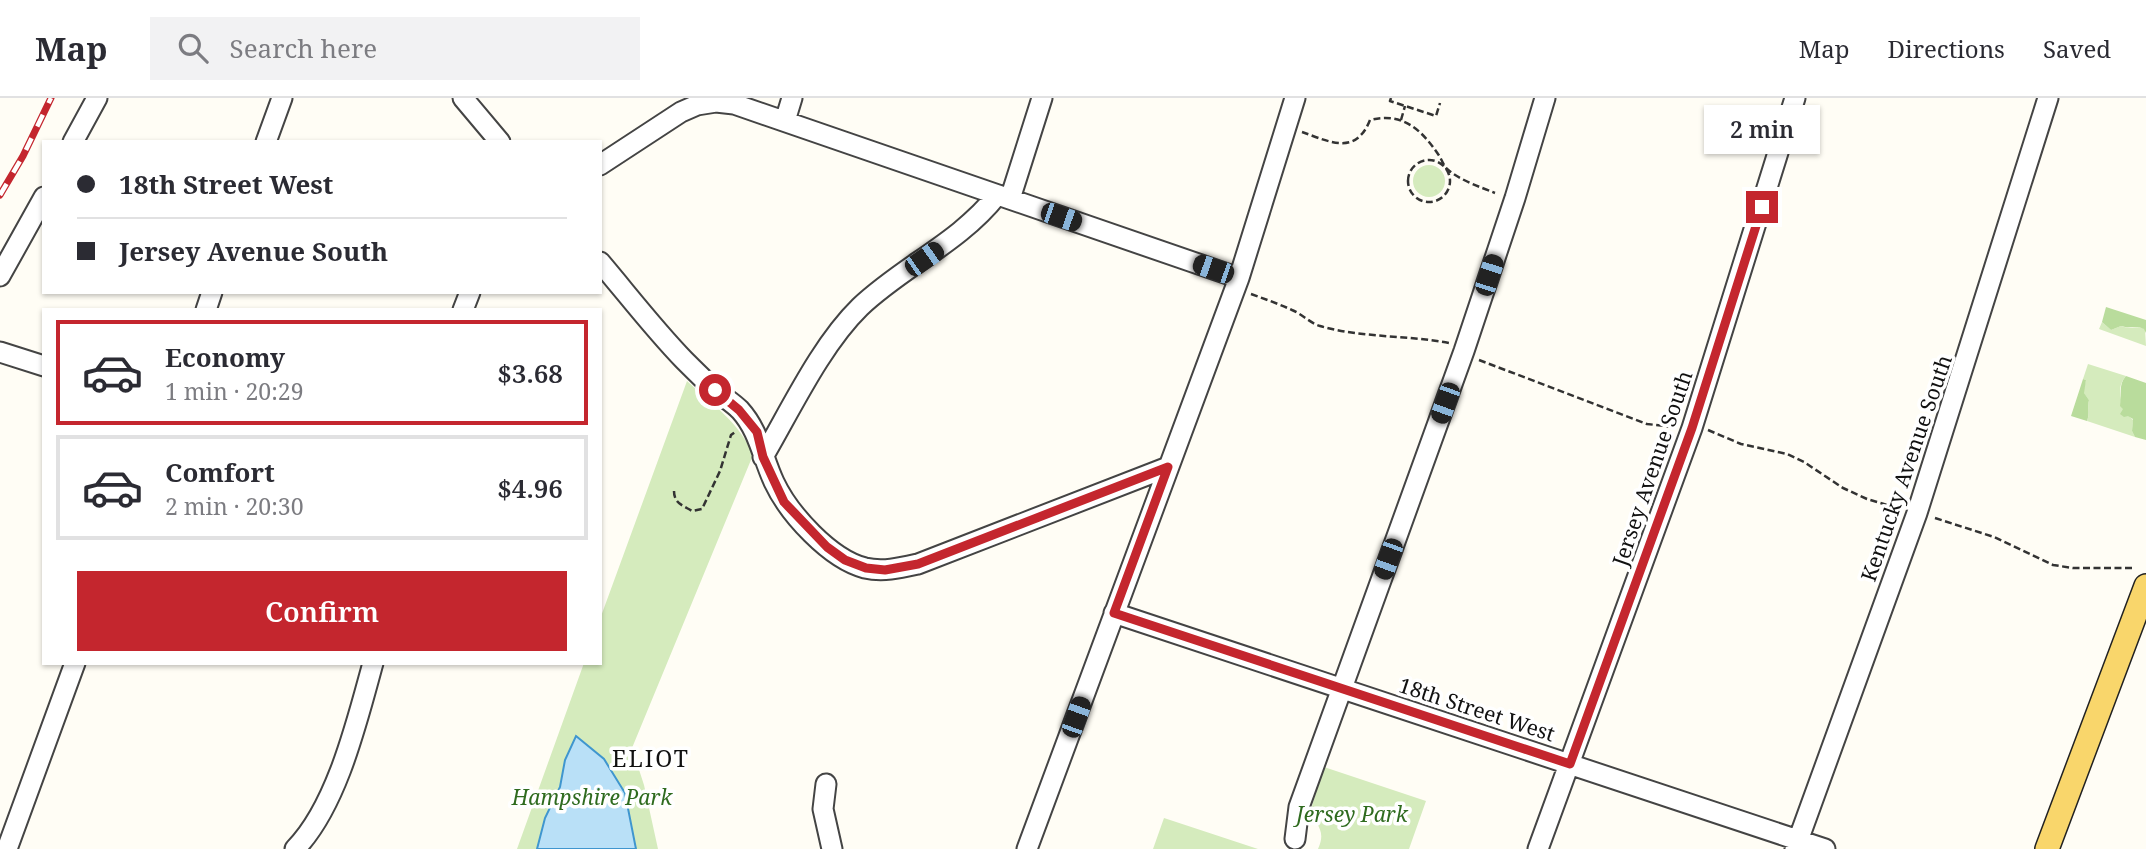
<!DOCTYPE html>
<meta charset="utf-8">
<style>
:root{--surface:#fff;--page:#f2f2f3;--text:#2b2b33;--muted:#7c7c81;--line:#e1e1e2;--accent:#c4262e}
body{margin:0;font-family:"Noto Serif",serif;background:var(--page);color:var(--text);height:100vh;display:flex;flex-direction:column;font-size:26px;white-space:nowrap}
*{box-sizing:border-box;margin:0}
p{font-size:23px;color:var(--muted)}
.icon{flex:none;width:38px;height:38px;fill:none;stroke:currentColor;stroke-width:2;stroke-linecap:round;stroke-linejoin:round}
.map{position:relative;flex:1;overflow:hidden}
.side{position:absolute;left:42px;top:210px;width:560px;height:357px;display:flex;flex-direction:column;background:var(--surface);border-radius:0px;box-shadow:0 2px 5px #0004}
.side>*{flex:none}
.top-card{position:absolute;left:42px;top:42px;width:560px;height:154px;border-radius:0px;box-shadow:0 2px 5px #0004;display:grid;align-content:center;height:154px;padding:0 35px;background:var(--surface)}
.end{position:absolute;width:32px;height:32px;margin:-16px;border:9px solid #c4262e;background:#fff;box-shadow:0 0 0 4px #fff}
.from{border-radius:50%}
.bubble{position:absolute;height:49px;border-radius:0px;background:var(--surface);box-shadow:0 2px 5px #0004;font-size:23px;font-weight:600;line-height:49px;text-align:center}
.car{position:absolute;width:21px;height:42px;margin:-21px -10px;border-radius:9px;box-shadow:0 0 5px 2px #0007;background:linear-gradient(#222 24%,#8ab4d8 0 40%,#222 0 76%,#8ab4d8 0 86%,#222 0)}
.top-card b{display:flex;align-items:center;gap:24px;height:66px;font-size:26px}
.top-card b+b{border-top:2px solid var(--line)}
.top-card i{width:18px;height:18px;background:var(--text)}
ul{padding:12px 0 0;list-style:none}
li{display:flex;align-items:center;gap:21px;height:105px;margin:0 14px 10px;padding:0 21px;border:4px solid var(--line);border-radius:0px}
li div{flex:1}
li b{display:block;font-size:26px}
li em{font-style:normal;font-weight:600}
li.on{border-color:var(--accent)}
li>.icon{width:63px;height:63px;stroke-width:1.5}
.primary-button{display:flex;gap:14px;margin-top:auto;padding:14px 35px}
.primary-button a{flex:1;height:80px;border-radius:0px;background:var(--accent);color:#fff;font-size:28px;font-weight:600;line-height:80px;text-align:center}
header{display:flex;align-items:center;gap:42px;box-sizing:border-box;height:98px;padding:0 35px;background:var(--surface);border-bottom:2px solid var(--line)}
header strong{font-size:33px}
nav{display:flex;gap:38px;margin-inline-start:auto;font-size:24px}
.search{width:490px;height:63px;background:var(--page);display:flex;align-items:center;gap:18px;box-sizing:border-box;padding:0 24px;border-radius:0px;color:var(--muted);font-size:26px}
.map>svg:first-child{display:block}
.green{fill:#d5ebbd}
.forest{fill:#b9dc9c}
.water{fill:#b9e0f7;stroke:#3f96cf;stroke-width:2}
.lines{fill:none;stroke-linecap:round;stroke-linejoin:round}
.minor-casing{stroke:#444;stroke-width:23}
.major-casing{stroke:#222;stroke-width:26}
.path{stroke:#333;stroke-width:2.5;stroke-dasharray:7 3.5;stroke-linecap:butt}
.minor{stroke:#fff;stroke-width:19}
.major{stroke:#f9d66b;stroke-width:23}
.rail-casing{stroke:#c4262e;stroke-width:7}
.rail{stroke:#fff;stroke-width:4.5;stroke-dasharray:13;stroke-linecap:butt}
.route{stroke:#c4262e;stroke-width:9}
.labels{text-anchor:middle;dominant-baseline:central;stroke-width:7;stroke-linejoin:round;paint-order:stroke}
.street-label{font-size:21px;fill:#111;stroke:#fff}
.park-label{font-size:21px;font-style:italic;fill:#2f6b1f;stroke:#fff}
.neighbourhood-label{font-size:23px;letter-spacing:2px;fill:#111;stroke:#fff}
</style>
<header>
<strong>Map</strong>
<div class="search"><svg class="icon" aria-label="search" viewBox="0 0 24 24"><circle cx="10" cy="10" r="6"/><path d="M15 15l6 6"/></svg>Search here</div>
<nav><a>Map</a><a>Directions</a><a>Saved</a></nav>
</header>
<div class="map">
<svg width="2146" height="751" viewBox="0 0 2146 751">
<rect width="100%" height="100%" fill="#fffdf5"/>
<path class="green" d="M1413 83a16 16 0 1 1 32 0a16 16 0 1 1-32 0Z
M2102,224L2111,232L2121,228C2130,232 2136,227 2145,231L2146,248L2099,231Z
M2088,266L2126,278C2114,291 2122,311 2133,322L2132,333L2135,339L2087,323C2090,315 2087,310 2089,302L2083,294L2086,282L2083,281Z
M687,283C712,306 740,325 753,357L632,650L644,687L658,751H517L584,565H600V521Z
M1324,669L1426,703L1409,751H1318C1327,731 1315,728 1311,711Z
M1164,720L1258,751H1153Z"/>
<path class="forest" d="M2106,209L2146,222V235L2144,231C2136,227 2130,231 2121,228L2111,232L2102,224Z
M2126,278L2146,285V342L2135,339L2132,333L2133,321L2128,318L2124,319L2120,316L2123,311L2120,308C2122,298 2118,286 2126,278Z
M2083,281L2086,282L2084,295L2089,302C2087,310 2090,315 2087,323L2071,318Z"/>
<path class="water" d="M576,638L604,661L625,695L636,751H537L545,720L560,689L565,662Z"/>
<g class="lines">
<defs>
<path id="minor" d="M463,0L500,44
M785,23L792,0
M73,44L97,0
M266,44L282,0
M600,67L681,14L697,7L716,4L734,6L1239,180
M1010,101L1042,0
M600,164C628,197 654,231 684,262C694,272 704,282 715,292C723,299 732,304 740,312C759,333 762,358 774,384C789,416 830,461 865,470C883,474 900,470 918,466L1168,369
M0,178L44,99
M206,212L212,194
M463,212L470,194
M0,254L44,268
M763,359C791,311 821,247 860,209C903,168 959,145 997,97
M1114,515L1825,751
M826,686L823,711L832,751
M1295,741L1299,709L1464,253L1515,100L1545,0
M7,751L75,565
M295,751C337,708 357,623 373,565
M1027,751L1239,180L1295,0
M1538,751L1692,330L1795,0
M1795,751L1917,415L2048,0"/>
<path id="major" d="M2047,751L2146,488"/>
</defs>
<use href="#minor" class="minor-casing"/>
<use href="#major" class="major-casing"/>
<path class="path" d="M1391,0L1390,3L1436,18L1440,5
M1401,22L1405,8
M1302,34C1320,40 1346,54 1361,37C1365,33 1368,27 1370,22C1402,14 1421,31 1438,56C1441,60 1443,66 1446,70C1457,81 1480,89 1495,95
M1408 83a21 21 0 1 1 42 0a21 21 0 1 1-42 0Z
M1251,196C1265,201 1279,206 1292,212C1302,216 1310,225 1320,228C1362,240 1407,237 1449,245
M1479,262L1647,326L1674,329
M1708,332L1741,346L1787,356L1804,364L1843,390L1867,401L1901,411
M674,393C674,405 682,407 692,413L702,411L720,373L731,337L735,334
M1935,420L1994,439L2053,467L2073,470H2135"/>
<use href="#minor" class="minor"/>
<use href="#major" class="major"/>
<defs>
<path id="rail" d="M0,97L23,58L51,0"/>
</defs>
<use href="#rail" class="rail-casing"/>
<use href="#rail" class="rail"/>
</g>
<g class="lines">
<path class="route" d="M715,292L739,312L757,334L763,359L784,404L827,449L845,462L866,470L885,472L918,466L1168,369L1114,515L1570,666L1692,330L1762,109"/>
</g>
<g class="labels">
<g class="street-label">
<text transform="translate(1652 370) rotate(-71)">Jersey Avenue South</text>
<text transform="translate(1906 370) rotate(-71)">Kentucky Avenue South</text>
<text transform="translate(1477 611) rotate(18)">18th Street West</text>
</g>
<g class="park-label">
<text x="592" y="699">Hampshire Park</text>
<text x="1352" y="716">Jersey Park</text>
</g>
<g class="neighbourhood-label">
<text x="651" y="660">ELIOT</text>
</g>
</g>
</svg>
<i class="end from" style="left:715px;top:292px"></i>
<i class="end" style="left:1762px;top:109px"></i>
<div class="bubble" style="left:1704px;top:7px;width:116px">2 min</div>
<i class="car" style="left:1061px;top:119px;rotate:109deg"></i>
<i class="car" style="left:924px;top:161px;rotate:55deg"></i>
<i class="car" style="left:1213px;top:171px;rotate:289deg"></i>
<i class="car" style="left:1489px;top:177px;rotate:18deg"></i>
<i class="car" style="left:1445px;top:305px;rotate:200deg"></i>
<i class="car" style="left:1388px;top:461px;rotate:200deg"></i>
<i class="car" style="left:1076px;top:619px;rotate:20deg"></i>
<div class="top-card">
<b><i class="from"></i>18th Street West</b>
<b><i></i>Jersey Avenue South</b>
</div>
<section class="side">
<ul>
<li class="on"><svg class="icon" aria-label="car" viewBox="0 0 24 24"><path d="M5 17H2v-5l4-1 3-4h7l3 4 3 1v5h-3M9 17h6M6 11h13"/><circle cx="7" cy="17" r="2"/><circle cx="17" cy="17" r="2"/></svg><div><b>Economy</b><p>1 min · 20:29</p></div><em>$3.68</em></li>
<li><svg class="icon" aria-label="car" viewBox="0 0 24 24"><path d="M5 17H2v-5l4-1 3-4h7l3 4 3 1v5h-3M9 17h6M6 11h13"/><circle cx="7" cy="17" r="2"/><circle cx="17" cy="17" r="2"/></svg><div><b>Comfort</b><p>2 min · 20:30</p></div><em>$4.96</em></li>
</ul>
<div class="primary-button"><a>Confirm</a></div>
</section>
</div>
